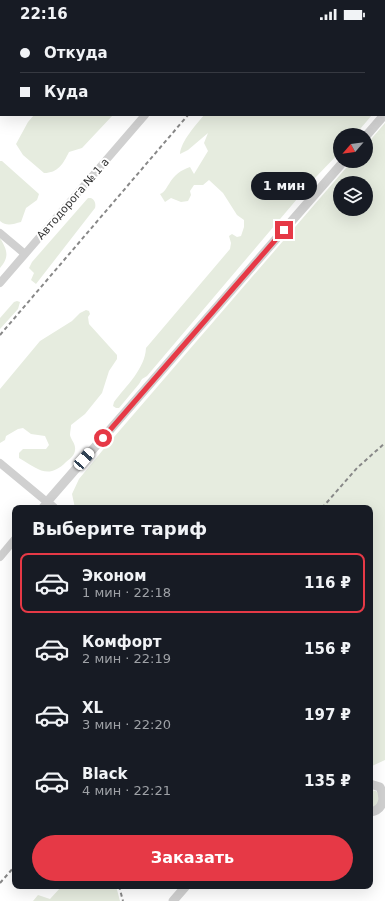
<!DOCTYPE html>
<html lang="ru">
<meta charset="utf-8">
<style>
:root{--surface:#171b24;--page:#20242c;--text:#f1f3f6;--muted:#9ea1a6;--line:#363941;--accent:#e63946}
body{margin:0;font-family:"DejaVu Sans",sans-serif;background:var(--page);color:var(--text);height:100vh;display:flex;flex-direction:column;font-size:15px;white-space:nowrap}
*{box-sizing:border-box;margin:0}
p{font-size:13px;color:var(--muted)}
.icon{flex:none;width:22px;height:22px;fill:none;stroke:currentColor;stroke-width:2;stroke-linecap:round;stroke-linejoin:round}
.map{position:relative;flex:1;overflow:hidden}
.sheet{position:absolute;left:12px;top:477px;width:361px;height:384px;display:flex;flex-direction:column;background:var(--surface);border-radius:8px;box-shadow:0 4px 16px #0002}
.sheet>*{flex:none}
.banner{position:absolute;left:0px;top:0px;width:385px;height:88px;box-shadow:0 4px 16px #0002;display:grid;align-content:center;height:88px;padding:0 20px;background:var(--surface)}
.needle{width:26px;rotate:242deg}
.buttons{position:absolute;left:333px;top:100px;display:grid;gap:8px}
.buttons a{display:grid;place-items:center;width:40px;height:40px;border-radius:50%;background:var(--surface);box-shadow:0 4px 16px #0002;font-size:20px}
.end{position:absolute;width:18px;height:18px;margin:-9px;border:5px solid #e63946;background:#fff;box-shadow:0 0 0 2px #fff}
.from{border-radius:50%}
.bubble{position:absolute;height:28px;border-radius:14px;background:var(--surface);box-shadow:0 4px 16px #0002;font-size:13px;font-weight:800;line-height:28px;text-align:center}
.car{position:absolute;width:12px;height:24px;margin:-12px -6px;border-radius:5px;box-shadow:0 0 3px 1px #0007;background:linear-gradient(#fff 24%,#345 0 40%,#fff 0 76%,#345 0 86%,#fff 0)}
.banner b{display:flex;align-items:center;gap:14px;height:38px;font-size:15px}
.banner b+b{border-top:1px solid var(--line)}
.banner i{width:10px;height:10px;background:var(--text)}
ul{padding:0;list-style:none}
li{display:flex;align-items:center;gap:12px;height:60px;margin:0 8px 6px;padding:0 12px;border:2px solid transparent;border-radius:8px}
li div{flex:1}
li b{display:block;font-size:15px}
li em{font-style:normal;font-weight:800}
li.on{border-color:var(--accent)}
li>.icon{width:36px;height:36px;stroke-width:1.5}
h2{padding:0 20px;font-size:18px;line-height:48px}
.button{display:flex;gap:8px;margin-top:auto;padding:8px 20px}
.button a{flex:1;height:46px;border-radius:24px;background:var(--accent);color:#fff;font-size:16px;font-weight:800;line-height:46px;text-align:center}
.status{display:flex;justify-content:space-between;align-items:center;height:28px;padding:0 20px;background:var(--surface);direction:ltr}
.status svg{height:11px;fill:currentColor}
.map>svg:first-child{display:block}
.green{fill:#e6ecdf;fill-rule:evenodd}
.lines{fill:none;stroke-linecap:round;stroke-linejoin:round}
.minor{stroke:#d0d0d0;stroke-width:8}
.tertiary{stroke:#d0d0d0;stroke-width:9}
.rail{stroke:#888;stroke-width:2;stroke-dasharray:4 3;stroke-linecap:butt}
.route{stroke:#e63946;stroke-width:5}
.labels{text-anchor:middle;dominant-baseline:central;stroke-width:4;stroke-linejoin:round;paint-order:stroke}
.street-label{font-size:11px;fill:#333;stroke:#fff}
</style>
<div class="status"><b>22:16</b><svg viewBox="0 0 49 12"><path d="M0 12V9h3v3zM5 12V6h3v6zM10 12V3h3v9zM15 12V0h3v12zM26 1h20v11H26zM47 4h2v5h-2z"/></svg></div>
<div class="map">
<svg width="385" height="873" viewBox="0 0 385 873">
<rect width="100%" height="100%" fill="#fff"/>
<path class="green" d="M276,0H385V71L384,73V1H275Z
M34,87H113L82,120L69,124C63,136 58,145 44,145L23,127L16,116L28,94Z
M204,87H372L355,107H340V124L314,151L147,348L142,351L139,356L119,380H116L113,378L114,374C126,358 145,341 146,320L230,221L231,215L229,208L232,206L237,209L241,208L244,199V192L237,187L223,165L209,152L203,157H194L190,163L191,167L188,173L181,174L171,170L165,174L160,166C165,164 166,160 169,156C174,147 181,142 190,139L194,146L208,123L204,115L208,105L188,122L180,126C181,113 196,97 204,87Z
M385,95V732L372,738L370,737V480H75L72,466L79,451L102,423L352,133H366V117ZM340,155H366V181H340Z
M0,133H2L39,166L37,172L26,180L21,194C13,196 7,199 0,193Z
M88,170H91C95,172 96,176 95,180L36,256L31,252L34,245L29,240L32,234Z
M0,210C7,222 10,228 0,240Z
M17,273L20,274L18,281L0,301V290L14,274Z
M86,282L89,283L90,286L88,289L89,296L117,327V331L109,343L102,365L85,386L71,397C71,400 70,404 70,407C71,412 76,416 75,422C75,427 70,431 66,434C48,452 38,441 19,430V425L23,421H46L49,417L45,408L31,406L23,400L18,401L6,408L5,412L0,415V361L40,313L72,293L80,285Z
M370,762L376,763L379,767L378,777L370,780Z
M60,858H116L120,873H33L38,867L50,871L61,859Z"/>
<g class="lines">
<path class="minor" d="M220,1L221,0
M0,205L25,226
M0,255L145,87
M0,435L47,474L42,480
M0,529L15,511"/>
<path class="tertiary" d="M366,108L385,86
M54,480L47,474L344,133
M370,756L380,759C385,770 384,782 370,784
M173,873L186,858"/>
<path class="rail" d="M262,1L263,0
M0,307L188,87
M322,480L357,440L385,415
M0,855L15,838
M119,858L123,873"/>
</g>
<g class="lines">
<path class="route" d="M103,410L284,202"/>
</g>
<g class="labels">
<g class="street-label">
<text transform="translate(73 171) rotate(-49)">Автодорога № 1 а</text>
</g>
</g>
</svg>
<div class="buttons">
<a><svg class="needle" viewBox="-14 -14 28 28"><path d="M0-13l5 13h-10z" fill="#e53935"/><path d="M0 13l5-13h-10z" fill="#9ea1a6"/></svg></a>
<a><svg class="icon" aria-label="layers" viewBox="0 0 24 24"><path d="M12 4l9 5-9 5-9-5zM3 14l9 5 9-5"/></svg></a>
</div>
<i class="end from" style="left:103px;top:410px"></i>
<i class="end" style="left:284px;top:202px"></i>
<div class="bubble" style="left:251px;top:144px;width:66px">1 мин</div>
<i class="car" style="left:84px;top:431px;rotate:41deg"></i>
<div class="banner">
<b><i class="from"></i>Откуда</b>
<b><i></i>Куда</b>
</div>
<section class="sheet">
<h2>Выберите тариф</h2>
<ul>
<li class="on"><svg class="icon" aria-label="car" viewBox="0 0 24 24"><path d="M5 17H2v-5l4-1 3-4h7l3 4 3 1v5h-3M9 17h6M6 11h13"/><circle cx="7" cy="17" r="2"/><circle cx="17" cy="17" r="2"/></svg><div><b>Эконом</b><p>1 мин · 22:18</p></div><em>116 ₽</em></li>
<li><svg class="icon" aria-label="car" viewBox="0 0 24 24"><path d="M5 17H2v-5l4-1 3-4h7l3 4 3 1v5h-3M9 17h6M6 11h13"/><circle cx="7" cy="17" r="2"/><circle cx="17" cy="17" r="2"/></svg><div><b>Комфорт</b><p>2 мин · 22:19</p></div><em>156 ₽</em></li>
<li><svg class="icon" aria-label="car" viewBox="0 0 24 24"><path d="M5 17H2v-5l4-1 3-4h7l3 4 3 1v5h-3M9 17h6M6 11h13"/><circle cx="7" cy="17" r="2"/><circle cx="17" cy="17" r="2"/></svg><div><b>XL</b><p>3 мин · 22:20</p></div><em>197 ₽</em></li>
<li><svg class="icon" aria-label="car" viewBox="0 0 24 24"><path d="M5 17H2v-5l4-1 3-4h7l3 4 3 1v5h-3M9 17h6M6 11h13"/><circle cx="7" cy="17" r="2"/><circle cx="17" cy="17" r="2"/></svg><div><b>Black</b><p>4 мин · 22:21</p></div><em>135 ₽</em></li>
</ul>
<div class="button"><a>Заказать</a></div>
</section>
</div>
